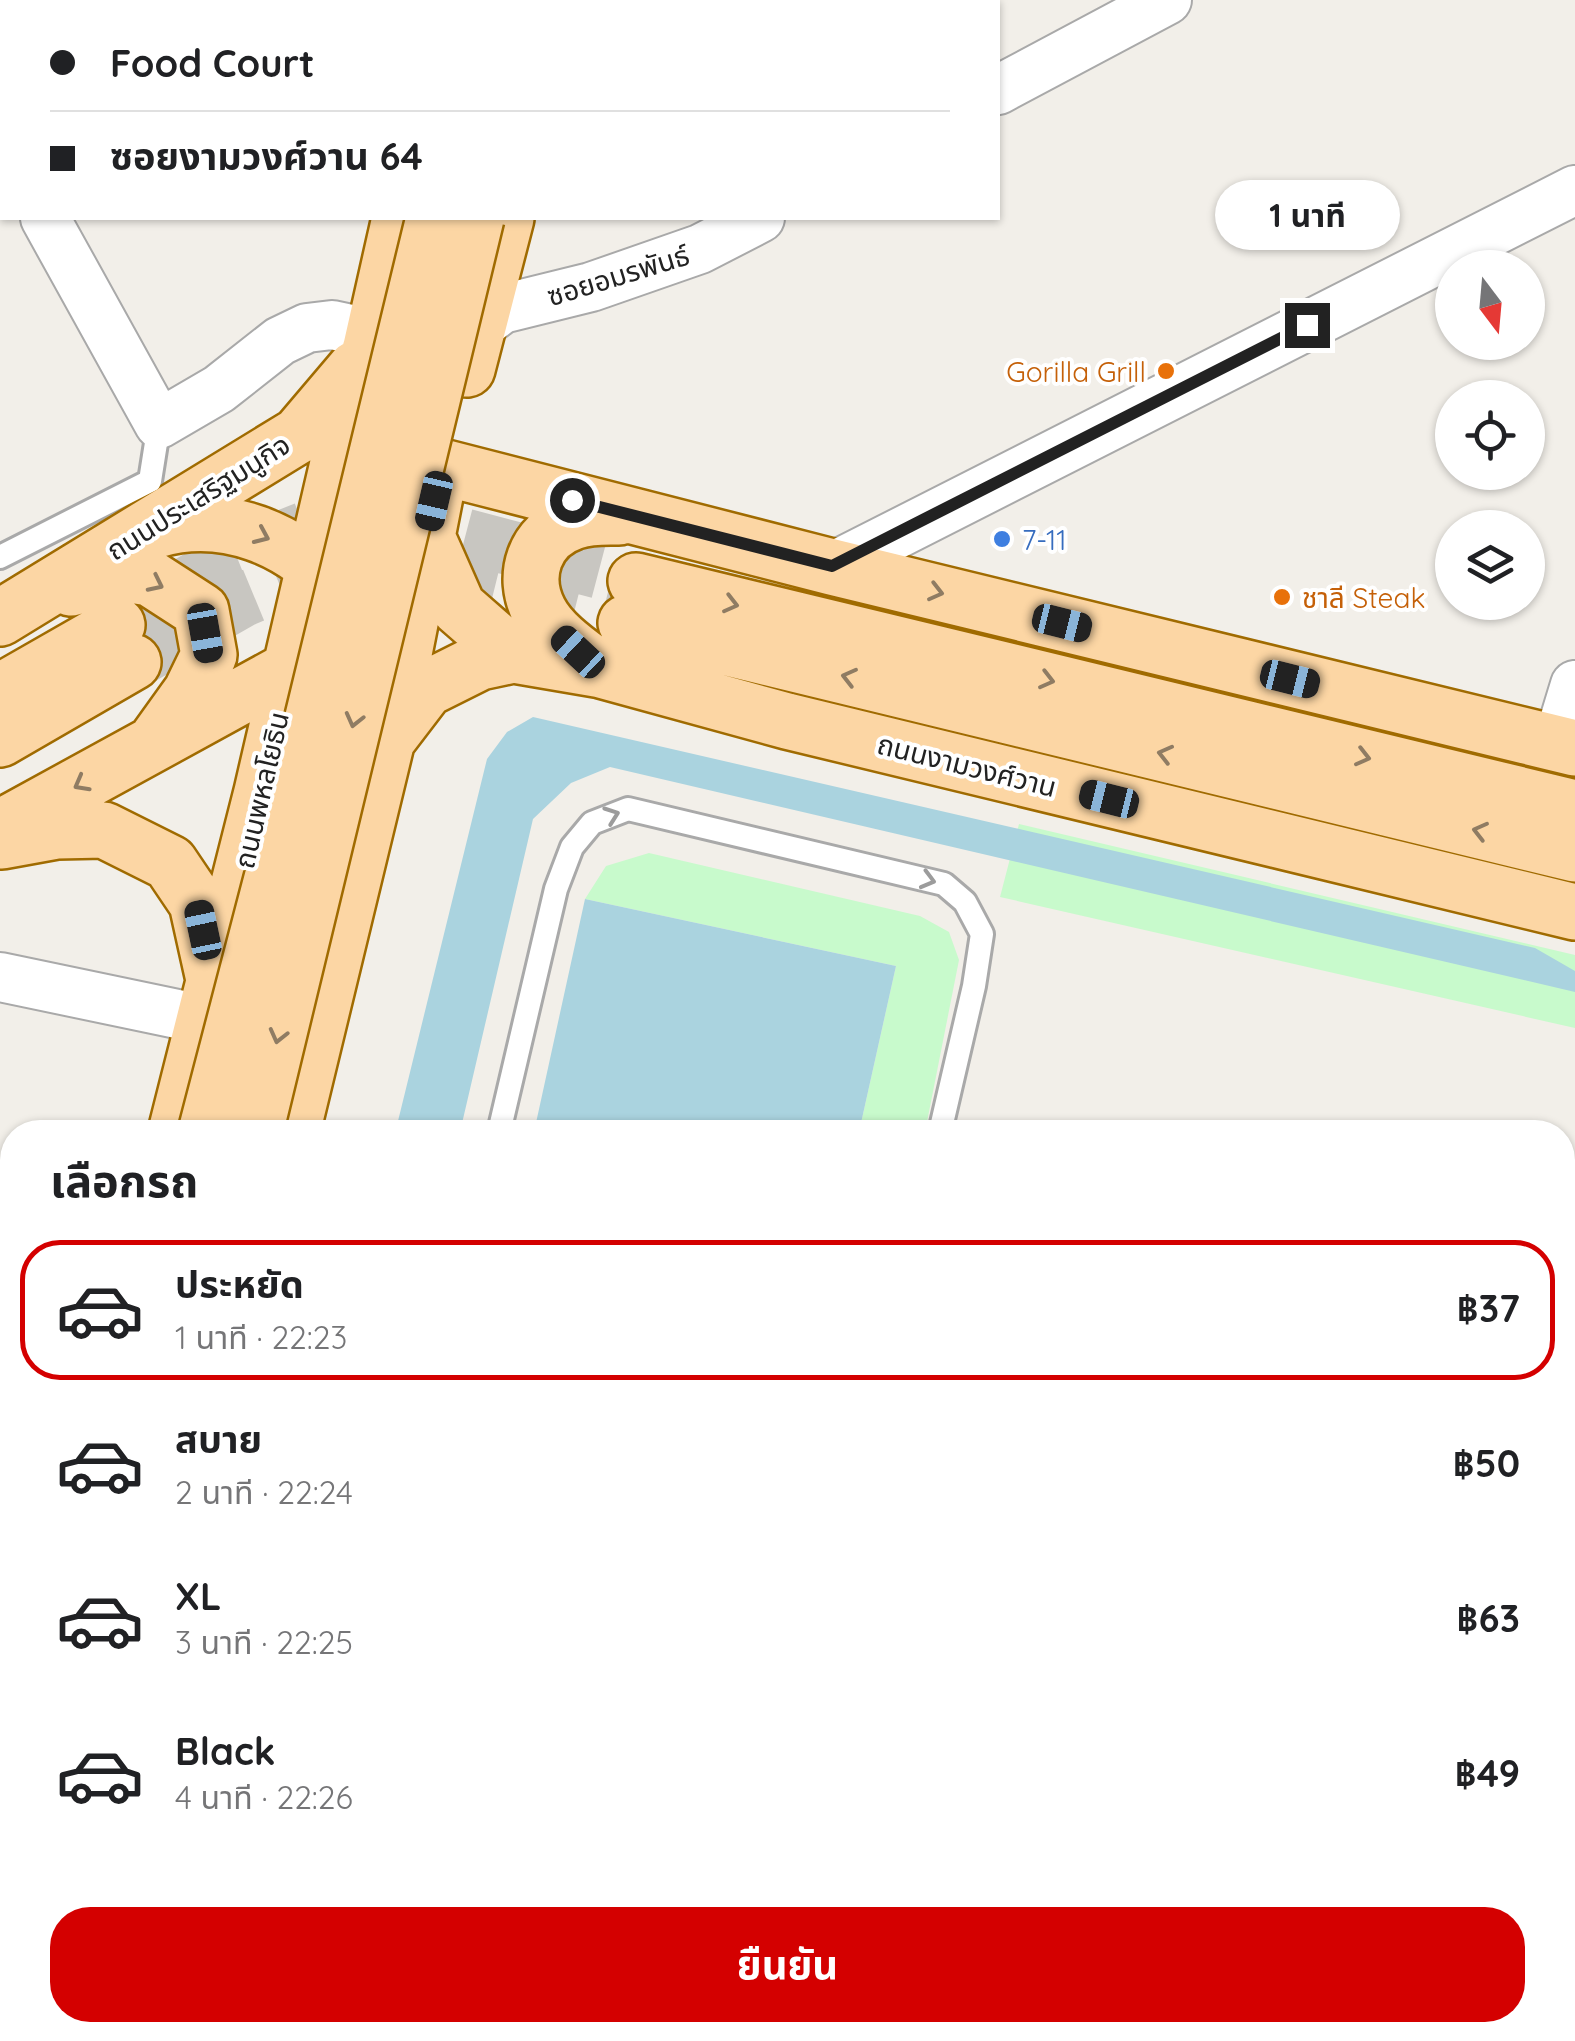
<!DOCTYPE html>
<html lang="th">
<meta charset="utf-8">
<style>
:root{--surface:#fff;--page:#f2f2f2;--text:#202124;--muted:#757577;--line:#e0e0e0;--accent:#d40000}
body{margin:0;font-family:Quicksand,"Noto Sans Thai",sans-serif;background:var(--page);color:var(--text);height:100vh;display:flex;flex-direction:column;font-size:38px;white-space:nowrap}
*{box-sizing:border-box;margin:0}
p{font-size:32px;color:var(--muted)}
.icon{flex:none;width:55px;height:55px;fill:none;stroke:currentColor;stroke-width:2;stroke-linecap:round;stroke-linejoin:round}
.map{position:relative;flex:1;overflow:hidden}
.details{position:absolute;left:0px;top:1120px;width:1575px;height:922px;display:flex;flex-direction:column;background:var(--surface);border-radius:40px 40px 0 0;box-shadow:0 2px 8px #0004}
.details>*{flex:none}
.guide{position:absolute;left:0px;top:0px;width:1000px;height:220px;box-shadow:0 2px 8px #0004;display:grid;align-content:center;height:220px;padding:0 50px;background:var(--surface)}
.needle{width:65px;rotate:164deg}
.controls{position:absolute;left:1435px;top:250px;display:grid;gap:20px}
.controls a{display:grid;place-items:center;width:110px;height:110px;border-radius:50%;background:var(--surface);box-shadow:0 2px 8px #0004;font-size:50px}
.end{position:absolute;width:45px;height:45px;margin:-22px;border:12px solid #222;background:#fff;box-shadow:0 0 0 5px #fff}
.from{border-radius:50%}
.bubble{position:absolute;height:70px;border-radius:35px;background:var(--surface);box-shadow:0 2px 8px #0004;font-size:32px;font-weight:700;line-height:70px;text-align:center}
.car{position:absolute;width:30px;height:60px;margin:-30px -15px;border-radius:12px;box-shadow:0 0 8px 2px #0007;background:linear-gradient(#222 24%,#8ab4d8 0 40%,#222 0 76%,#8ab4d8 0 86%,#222 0)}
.guide b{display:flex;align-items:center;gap:35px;height:95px;font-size:38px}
.guide b+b{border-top:2px solid var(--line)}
.guide i{width:25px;height:25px;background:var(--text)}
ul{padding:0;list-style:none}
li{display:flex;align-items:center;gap:30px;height:140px;margin:0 20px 15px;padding:0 30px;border:5px solid transparent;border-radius:40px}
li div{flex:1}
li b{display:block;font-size:38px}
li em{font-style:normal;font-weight:700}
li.active{border-color:var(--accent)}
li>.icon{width:90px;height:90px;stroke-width:1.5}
h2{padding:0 50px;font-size:45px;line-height:120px}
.action{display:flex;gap:20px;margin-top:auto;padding:20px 50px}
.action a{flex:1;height:115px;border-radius:40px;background:var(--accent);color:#fff;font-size:40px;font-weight:700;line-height:115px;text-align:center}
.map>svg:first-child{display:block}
.park{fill:#c8facc}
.water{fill:#aad3df}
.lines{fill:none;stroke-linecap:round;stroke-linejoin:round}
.primary-tunnel{stroke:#c8c6c1;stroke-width:55;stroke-dasharray:55 28;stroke-linecap:butt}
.service-casing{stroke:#a9a9a9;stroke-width:28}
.minor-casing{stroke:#a9a9a9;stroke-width:52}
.primary-casing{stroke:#a06b00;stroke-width:60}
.service{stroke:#fff;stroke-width:22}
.minor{stroke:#fff;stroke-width:48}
.primary{stroke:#fcd6a4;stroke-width:55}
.rail{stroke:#707070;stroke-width:8;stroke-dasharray:20 20;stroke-linecap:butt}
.primary-bridge-casing{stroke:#a06b00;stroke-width:60;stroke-linecap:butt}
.primary-bridge{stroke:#fcd6a4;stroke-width:55}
.oneway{stroke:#8f7c63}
.oneway2{stroke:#9c9c9c}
.route{stroke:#222;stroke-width:12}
.food-dot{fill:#e8710a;stroke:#fff;stroke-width:4}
.shop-dot{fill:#3f7fe0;stroke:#fff;stroke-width:4}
.labels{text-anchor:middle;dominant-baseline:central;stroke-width:8;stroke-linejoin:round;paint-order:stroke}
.street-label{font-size:28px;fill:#222;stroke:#fff}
.food-label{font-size:28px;fill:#c56008;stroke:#fff;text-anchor:end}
.shop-label{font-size:28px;fill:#366cbe;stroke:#fff;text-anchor:start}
</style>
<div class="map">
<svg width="1575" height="2041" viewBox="0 0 1575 2041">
<rect width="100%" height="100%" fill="#f2efe9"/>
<path class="park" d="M1019,824L1575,955V1028L1000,897Z
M649,853L920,916L949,932L959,960L925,1132H859L896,966L585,899L606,866Z
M1562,1213L1575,1216V1928L1563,1931Z
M331,2030H708L706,2041H328Z
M799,2030H1105L1056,2041H802Z"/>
<path class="water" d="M533,717L1535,948L1575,971V992L610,767L571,783L533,819L460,1132L398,1121L487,759L507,732Z
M585,899L896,966L859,1132H534Z
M1562,1786L1575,1789V1910L1563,1913Z
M820,2030H1027L977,2041H822Z"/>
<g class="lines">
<path class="primary-tunnel" d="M385,515L636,581
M117,625L230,559L305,529
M133,662L244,599L302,575L380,562L626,623"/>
<defs>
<path id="service" d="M66,0L67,2
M187,0L189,2
M0,557L150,481L159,424
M499,1132L556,889L572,847L592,823L628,809L944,884L965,902L982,934L974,986L940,1132
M1562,1366L1575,1384
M1562,1609L1571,1601L1575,1591
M1562,1988L1575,1985
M738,2041L741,2030
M1309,2041L1362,2030"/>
<path id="minor" d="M998,90L1167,0
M0,136L2,141
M45,218L159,424L219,389L280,341L307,328L332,325L374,334
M477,328L502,309L591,287L700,249L760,218
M832,567L1575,190
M1557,744L1575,685
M0,977L206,1020
M0,1364L12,1366
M0,1626L12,1629"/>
<path id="primary" d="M453,2L454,0
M560,2L561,0
M467,369L506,218
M342,446L442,467L832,567L1575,748
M156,530C224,510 292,538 339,591
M424,530L458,607L513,655
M636,581L1575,808
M71,588L118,573L150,578L201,611L209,655L191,692L158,738
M0,618L299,435L355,369
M626,623L1575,854
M601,670C580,654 551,635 539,611C521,576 534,535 573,522C588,516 604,517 619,517
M0,692L117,625
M0,739L133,662
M387,740L426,689L480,662L513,655L601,670L787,721L1575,912
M0,828L303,662L307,657
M2,841L57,831L104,830L170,863L197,903L213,975
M176,1132L262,792L342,446L371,347L400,218
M292,1132L387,740L435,496
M0,1846L12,1796
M0,1949L12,1908
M48,2041L52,2030"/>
</defs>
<use href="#service" class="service-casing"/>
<use href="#minor" class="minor-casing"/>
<use href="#primary" class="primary-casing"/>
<use href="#service" class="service"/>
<use href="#minor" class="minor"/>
<use href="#primary" class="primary"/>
<path class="rail" d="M510,2L511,0
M533,2L534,0
M234,1132L458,218
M257,1132L337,827L482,218
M3,2041L12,2003
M30,2041L33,2030"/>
<defs>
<path id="primary-bridge" d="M206,1132L298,779L434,218
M255,1132L476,218"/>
</defs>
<use href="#primary-bridge" class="primary-bridge-casing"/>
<use href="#primary-bridge" class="primary-bridge"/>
</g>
<defs><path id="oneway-chevron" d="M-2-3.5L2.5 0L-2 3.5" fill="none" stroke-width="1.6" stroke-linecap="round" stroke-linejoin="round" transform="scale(2.5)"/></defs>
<g class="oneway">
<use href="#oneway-chevron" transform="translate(262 536) rotate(24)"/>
<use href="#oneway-chevron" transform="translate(156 584) rotate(26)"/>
<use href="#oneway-chevron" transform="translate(936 592) rotate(14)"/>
<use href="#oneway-chevron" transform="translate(731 604) rotate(14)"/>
<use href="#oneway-chevron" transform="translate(849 677) rotate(-166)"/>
<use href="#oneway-chevron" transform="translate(1047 680) rotate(14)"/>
<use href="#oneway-chevron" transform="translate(354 720) rotate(104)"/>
<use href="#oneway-chevron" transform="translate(1165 754) rotate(-166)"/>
<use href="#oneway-chevron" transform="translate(1363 757) rotate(14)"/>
<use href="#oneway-chevron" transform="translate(81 784) rotate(151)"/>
<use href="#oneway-chevron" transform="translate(1480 831) rotate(-166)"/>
<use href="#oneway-chevron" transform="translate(278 1036) rotate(104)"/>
</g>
<g class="oneway2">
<use href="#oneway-chevron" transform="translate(612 815) rotate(-20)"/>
<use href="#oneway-chevron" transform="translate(928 880) rotate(15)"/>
</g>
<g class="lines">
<path class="route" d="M572,500L832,566L1307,325"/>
</g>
<g class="food-dot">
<circle cx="1166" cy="371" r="10"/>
<circle cx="1282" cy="597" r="10"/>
</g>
<circle class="shop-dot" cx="1002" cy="539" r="10"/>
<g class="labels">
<g class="street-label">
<text transform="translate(618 275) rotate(-17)">ซอยอมรพันธ์</text>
<text transform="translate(198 497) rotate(-32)">ถนนประเสริฐมนูกิจ</text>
<text transform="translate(967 765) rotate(14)">ถนนงามวงศ์วาน</text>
<text transform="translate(261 790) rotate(-77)">ถนนพหลโยธิน</text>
</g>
<g class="food-label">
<text x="1146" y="371">Gorilla Grill</text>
<text x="1302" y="597" text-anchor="start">ชาลี Steak</text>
</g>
<g class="shop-label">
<text x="1022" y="539">7-11</text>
</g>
</g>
</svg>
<div class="controls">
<a><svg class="needle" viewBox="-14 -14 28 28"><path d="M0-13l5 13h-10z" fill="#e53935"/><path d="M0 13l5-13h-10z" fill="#757577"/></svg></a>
<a><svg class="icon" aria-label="locate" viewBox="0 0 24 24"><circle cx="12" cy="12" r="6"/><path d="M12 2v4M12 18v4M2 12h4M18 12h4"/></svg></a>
<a><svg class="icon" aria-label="layers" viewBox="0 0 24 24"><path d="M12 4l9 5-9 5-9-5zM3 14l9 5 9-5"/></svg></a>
</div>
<i class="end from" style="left:572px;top:500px"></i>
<i class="end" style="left:1307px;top:325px"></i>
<div class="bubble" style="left:1215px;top:180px;width:185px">1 นาที</div>
<i class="car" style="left:434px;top:501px;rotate:193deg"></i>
<i class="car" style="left:1062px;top:623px;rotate:104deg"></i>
<i class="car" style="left:205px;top:633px;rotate:170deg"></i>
<i class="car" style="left:578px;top:652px;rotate:313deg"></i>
<i class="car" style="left:1290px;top:679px;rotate:104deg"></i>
<i class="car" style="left:1109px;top:799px;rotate:284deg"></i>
<i class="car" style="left:203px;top:930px;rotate:348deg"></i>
<div class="guide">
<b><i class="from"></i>Food Court</b>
<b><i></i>ซอยงามวงศ์วาน 64</b>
</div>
<section class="details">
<h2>เลือกรถ</h2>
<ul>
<li class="active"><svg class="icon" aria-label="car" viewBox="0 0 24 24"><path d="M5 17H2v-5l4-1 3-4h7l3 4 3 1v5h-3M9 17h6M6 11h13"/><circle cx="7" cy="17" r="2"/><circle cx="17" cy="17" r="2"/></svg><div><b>ประหยัด</b><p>1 นาที · 22:23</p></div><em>฿37</em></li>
<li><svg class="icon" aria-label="car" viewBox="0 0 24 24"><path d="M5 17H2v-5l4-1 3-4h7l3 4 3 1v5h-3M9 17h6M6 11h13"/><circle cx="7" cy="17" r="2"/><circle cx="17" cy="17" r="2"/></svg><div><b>สบาย</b><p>2 นาที · 22:24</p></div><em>฿50</em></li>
<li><svg class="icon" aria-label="car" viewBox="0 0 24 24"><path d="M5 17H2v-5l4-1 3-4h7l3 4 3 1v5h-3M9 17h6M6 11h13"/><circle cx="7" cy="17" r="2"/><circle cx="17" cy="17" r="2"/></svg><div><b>XL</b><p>3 นาที · 22:25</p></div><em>฿63</em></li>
<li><svg class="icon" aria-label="car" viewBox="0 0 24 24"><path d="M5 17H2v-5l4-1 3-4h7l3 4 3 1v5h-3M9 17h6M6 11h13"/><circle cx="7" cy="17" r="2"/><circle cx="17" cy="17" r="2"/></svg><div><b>Black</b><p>4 นาที · 22:26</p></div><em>฿49</em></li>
</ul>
<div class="action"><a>ยืนยัน</a></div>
</section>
</div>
